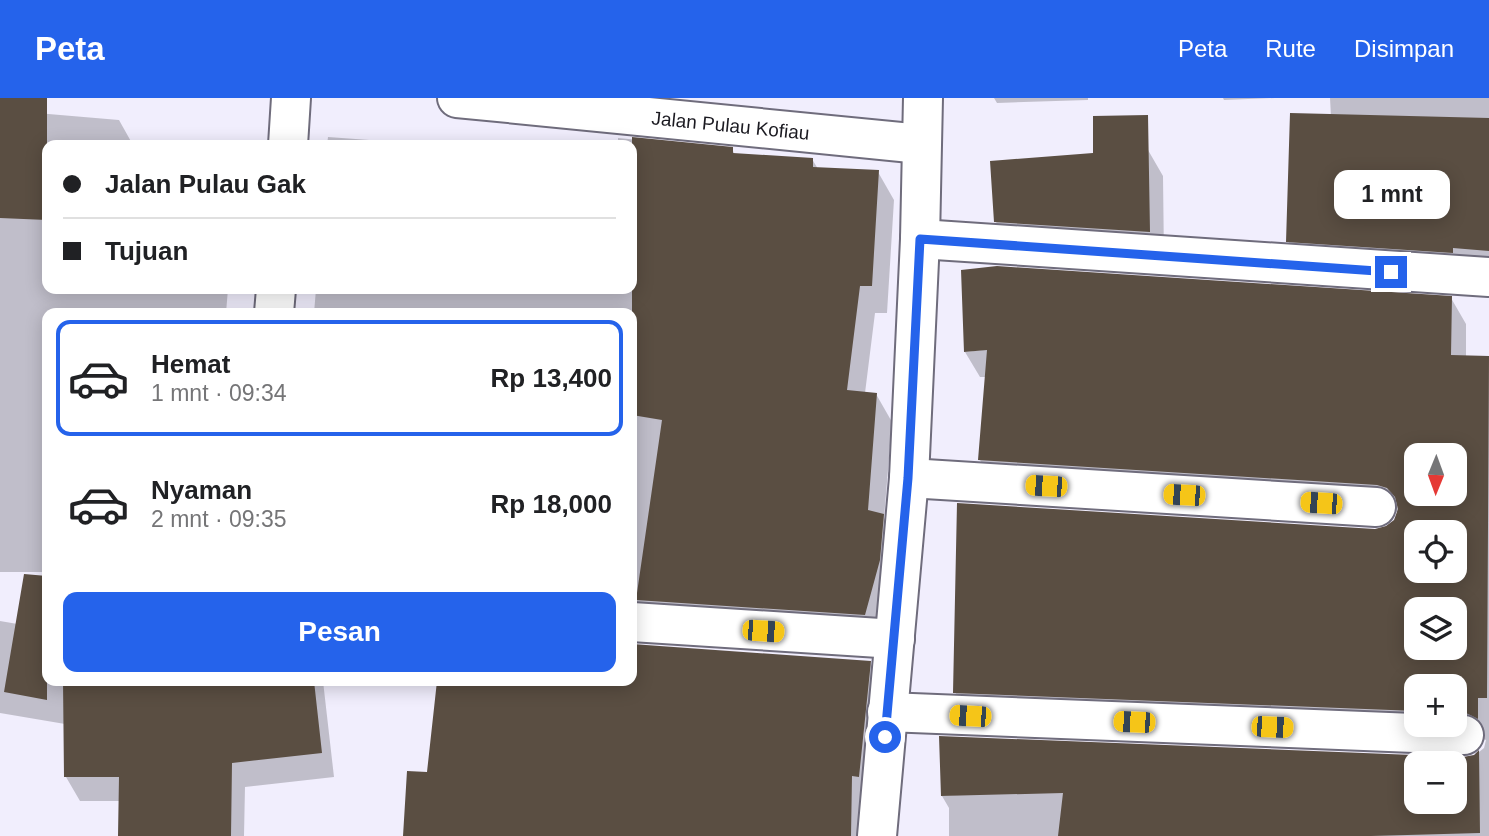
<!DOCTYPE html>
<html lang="id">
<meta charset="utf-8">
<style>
:root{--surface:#fff;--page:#f2f2f2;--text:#202124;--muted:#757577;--line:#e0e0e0;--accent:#2563eb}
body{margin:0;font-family:Helvetica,sans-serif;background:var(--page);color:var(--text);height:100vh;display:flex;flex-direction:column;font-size:26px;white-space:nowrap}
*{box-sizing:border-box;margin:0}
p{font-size:23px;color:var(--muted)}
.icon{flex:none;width:38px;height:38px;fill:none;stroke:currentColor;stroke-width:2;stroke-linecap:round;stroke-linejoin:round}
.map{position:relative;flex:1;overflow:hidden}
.details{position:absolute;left:42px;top:210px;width:595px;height:378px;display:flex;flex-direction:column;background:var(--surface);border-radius:14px;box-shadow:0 4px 18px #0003}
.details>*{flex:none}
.top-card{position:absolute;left:42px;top:42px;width:595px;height:154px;border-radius:14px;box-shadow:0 4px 18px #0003;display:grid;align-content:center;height:154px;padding:0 21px;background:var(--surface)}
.needle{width:46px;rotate:181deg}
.tools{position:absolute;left:1404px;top:345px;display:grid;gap:14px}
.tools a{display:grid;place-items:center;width:63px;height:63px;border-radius:14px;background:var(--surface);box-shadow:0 4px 18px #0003;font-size:35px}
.end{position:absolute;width:32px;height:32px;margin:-16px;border:9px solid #2563eb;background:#fff;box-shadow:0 0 0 4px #fff}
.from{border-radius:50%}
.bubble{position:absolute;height:49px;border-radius:14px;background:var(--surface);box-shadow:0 4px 18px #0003;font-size:23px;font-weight:600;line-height:49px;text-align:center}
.car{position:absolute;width:21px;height:42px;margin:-21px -10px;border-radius:9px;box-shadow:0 0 5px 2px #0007;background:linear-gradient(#f5c518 24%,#345 0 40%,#f5c518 0 76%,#345 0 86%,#f5c518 0)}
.top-card b{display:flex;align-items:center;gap:24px;height:66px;font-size:26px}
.top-card b+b{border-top:2px solid var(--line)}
.top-card i{width:18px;height:18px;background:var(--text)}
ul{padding:12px 0 0;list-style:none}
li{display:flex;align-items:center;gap:21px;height:116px;margin:0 14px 10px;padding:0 7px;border:4px solid transparent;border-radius:14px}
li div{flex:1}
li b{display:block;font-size:26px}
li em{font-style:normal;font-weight:600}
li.active{border-color:var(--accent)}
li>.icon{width:63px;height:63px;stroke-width:1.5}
.primary-button{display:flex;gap:14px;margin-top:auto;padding:14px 21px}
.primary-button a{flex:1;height:80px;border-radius:14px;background:var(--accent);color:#fff;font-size:28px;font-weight:600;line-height:80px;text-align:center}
header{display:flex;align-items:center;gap:42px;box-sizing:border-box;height:98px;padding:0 35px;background:var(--accent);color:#fff}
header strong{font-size:33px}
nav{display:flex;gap:38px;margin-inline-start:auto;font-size:24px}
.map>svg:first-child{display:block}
.shadow{fill:#0003;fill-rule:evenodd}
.building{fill:#5a4e42;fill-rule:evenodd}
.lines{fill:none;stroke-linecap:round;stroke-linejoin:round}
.minor-casing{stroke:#6f6c7c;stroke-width:42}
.minor{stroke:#fff;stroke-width:38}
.route{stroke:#2563eb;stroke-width:9}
.labels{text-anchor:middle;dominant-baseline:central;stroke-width:7;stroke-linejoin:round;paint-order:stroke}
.street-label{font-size:19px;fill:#1b1a21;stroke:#fff}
</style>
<header>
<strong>Peta</strong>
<nav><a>Peta</a><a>Rute</a><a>Disimpan</a></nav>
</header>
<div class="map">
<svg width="1489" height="738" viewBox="0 0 1489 738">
<rect width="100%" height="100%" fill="#f1eefd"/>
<path class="shadow" d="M0,0H17L25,14L119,22L133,47H47V191H228L226,215H47V474H0Z
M994,0H1088V2L997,5Z
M1223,0H1275L1224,2Z
M1330,0H1489V181L1305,172L1288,143L1332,38Z
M328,39L411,45L413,47H327Z
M618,40L732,51L735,57L812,61L818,71L878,74L894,102L887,215H875L865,295L876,296L892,324L884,420L899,445L880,544L632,537V215H314L316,191H632V47H499V43H618Z
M1148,52L1163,78L1164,160L1011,150L996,124Z
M1451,200L1466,226V259L1489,260V738H949V710L942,698L1463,661L1474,658L1484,650L1486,642L1481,640L970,620L955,594L1375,433L1386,430L1395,423L1398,414L995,387L980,362L987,279H980L965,254ZM1416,357H1454V396H1416ZM1416,434H1454V472H1416ZM1416,511H1454V550H1416ZM1416,588H1454V626H1416ZM1416,665H1454V704H1416Z
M0,523L47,531V583H323L334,679L245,689L244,738H120V703H80L66,679L65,626L0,615Z
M632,548L870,565L886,592L867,738H404L429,676L439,583H632Z"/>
<path class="building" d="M0,0H47V122L0,120Z
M1290,15L1489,20V153L1453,150V155L1286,144Z
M1148,17L1150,134L994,124L990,63L1093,55V18Z
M632,39L733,49V55L813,60V69L879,72L872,188H860L847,292L877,295L868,412L884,416L880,462L865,517L636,502L662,322L632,317Z
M997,168L1452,198L1451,257L1489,258L1487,600H1478V621L1466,615H1454V588H1416V613L953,595L957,405L1375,431L1386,428L1394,422L1398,411L1395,399L1387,390L1377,387L978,362L987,252L964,254L961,172ZM1416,357H1454V396H1416ZM1416,434H1454V472H1416ZM1416,511H1454V550H1416Z
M24,476L47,478V602L4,594Z
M632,546L871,563L859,679L852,678L851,738H403L407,673L427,674L437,583H632Z
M63,583H314L322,655L232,665L231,738H118L119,679H64Z
M939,638L1463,659L1474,657L1479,652L1480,735L1371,738H1058L1063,695L941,698ZM1416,665H1454V704H1416Z"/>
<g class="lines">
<defs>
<g id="minor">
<path id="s1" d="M457,0L921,46"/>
<path d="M288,47L291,0"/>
<path d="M920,141L1489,179"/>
<path d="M274,215L276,191"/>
<path d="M909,380L1376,409"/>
<path d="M632,524L895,541"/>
<path d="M887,614L1464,637"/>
<path d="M877,738L909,380L920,141L923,0"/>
</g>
</defs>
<use href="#minor" class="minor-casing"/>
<use href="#minor" class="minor"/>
</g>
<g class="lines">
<path class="route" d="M885,639L908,380L920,141L1391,174"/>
</g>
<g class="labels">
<g class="street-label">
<text stroke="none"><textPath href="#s1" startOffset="275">Jalan Pulau Kofiau</textPath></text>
</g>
</g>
</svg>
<div class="tools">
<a><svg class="needle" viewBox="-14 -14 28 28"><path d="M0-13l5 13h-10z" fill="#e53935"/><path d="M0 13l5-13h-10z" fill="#757577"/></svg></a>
<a><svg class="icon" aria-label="locate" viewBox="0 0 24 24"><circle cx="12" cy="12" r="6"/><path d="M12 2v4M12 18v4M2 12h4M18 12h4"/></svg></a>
<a><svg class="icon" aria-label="layers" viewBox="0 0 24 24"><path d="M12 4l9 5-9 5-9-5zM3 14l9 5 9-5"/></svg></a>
<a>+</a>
<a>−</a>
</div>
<i class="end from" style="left:885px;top:639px"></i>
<i class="end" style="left:1391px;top:174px"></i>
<div class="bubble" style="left:1334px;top:72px;width:116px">1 mnt</div>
<i class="car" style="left:1046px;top:388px;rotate:273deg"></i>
<i class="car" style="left:1184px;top:397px;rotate:273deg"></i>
<i class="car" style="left:1321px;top:405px;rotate:274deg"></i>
<i class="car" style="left:763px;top:533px;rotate:94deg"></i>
<i class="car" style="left:970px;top:618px;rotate:273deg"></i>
<i class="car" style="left:1134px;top:624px;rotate:272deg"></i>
<i class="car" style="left:1272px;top:629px;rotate:92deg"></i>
<div class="top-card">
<b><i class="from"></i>Jalan Pulau Gak</b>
<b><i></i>Tujuan</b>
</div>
<section class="details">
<ul>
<li class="active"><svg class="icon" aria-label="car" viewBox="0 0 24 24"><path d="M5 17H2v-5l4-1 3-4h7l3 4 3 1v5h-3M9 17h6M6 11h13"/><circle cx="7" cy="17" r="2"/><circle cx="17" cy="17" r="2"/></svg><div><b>Hemat</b><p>1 mnt · 09:34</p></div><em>Rp 13,400</em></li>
<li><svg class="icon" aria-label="car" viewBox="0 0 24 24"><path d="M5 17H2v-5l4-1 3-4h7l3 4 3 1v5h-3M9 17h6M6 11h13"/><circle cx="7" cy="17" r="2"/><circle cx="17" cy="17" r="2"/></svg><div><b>Nyaman</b><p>2 mnt · 09:35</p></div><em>Rp 18,000</em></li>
</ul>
<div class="primary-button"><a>Pesan</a></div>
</section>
</div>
